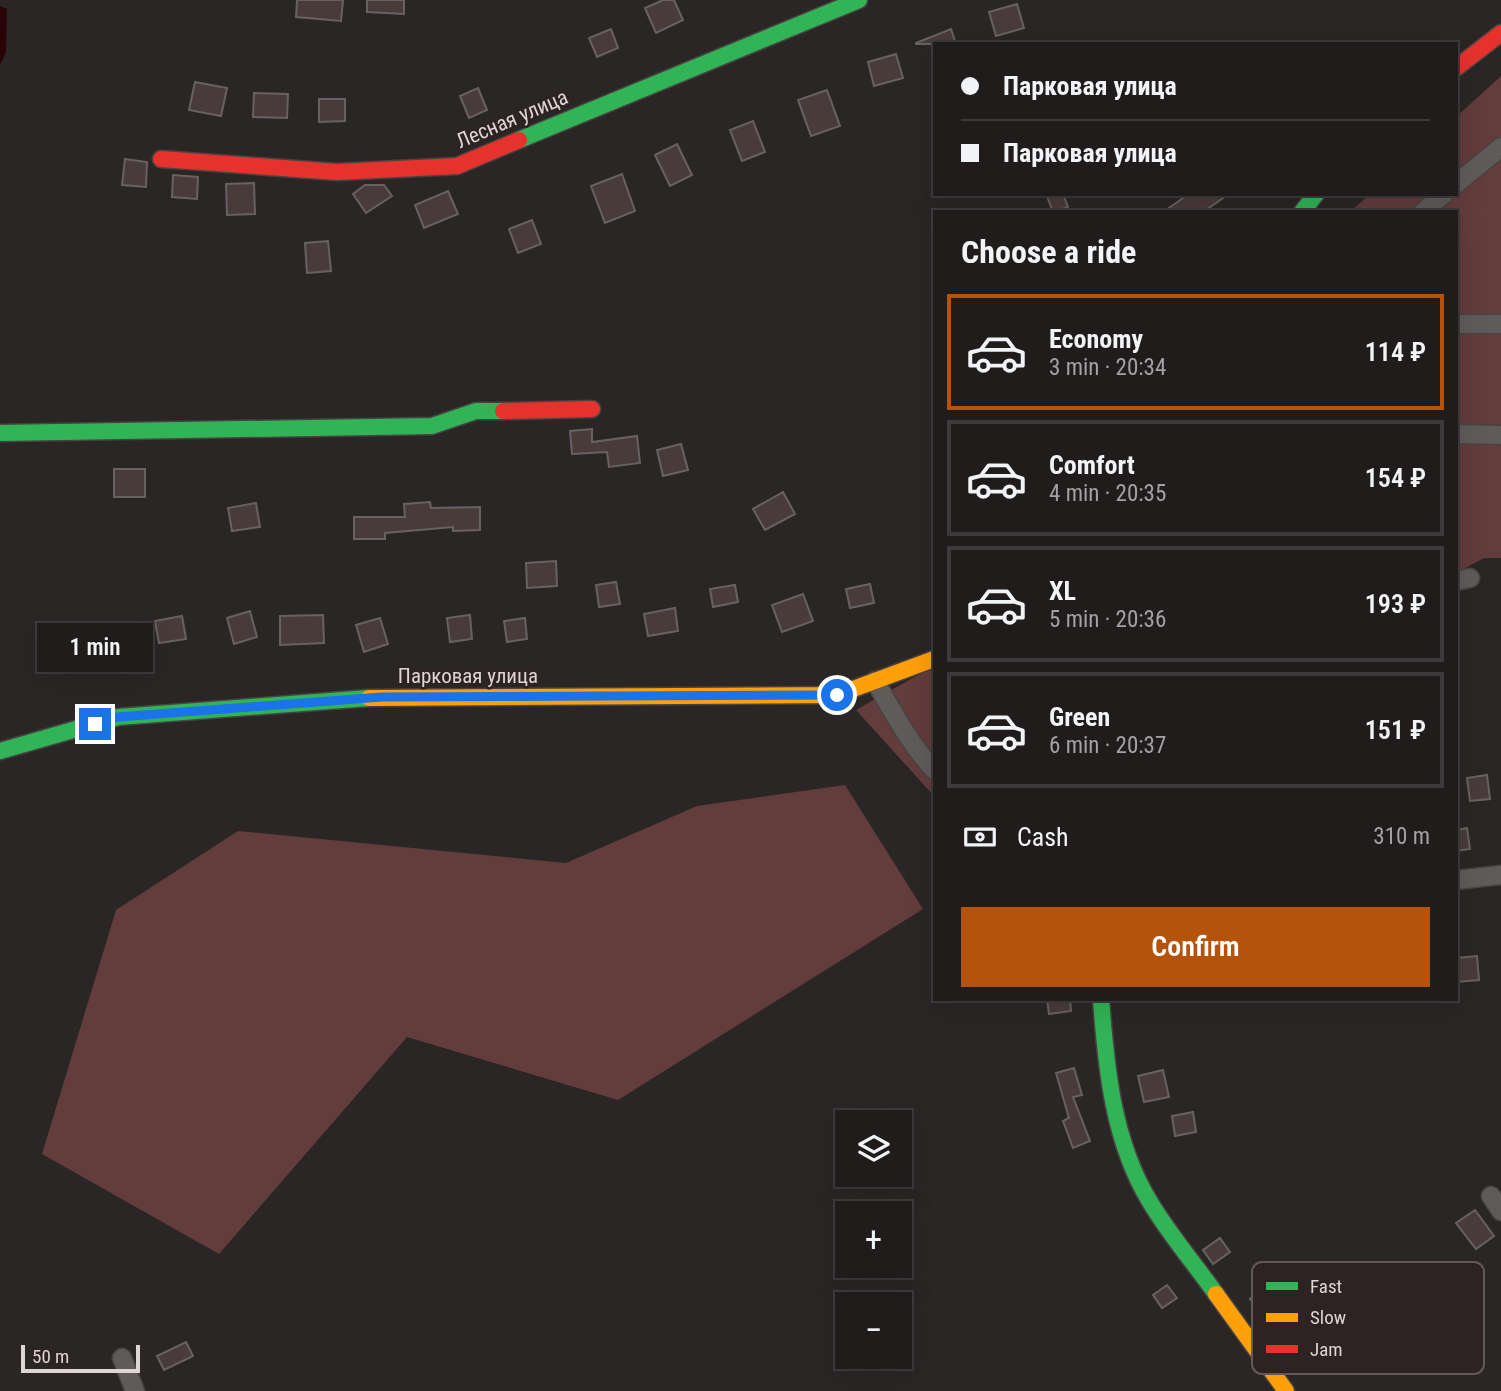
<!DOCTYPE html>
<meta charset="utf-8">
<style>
:root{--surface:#201c1c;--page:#2d2929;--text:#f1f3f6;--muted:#a2a1a3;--line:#3d3a3b;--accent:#b45309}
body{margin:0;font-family:"Roboto Condensed",sans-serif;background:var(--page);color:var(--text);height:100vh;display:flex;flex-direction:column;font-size:26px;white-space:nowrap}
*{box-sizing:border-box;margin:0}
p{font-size:23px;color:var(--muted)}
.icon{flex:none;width:38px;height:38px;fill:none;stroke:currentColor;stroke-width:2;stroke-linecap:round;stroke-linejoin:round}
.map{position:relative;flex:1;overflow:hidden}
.drawer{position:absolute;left:933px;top:210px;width:525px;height:791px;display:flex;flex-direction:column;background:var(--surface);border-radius:0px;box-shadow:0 7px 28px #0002,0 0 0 2px var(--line)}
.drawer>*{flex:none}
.guide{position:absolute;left:933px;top:42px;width:525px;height:154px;border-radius:0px;box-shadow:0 7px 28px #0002,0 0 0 2px var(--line);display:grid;align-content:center;height:154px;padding:0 28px;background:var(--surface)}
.controls{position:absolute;left:835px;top:1110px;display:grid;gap:14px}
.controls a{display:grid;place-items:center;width:77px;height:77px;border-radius:0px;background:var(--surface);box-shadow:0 7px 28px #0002,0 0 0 2px var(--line);font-size:35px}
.scale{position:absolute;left:21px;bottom:18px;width:119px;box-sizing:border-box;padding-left:7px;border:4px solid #ddd6d5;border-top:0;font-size:19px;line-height:24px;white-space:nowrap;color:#ddd6d5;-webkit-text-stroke:5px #2e2323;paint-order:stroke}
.end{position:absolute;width:32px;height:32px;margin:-16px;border:9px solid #1a73e8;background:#fff;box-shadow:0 0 0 4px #fff}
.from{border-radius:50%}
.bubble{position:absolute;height:49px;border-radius:0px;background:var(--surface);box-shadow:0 7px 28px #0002,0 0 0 2px var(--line);font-size:23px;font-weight:600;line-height:49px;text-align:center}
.guide b{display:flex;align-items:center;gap:24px;height:66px;font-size:26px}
.guide b+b{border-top:2px solid var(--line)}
.guide i{width:18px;height:18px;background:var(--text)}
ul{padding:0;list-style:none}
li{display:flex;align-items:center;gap:21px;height:116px;margin:0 14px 10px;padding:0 14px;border:4px solid var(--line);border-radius:0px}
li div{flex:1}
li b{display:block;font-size:26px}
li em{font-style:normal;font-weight:600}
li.active{border-color:var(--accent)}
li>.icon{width:63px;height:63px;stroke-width:1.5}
h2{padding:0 28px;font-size:32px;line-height:84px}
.pay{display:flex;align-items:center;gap:18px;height:77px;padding:0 28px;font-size:26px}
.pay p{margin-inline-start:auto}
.primary-button{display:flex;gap:14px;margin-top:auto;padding:14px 28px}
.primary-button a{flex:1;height:80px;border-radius:0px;background:var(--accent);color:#fff;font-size:28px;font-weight:600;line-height:80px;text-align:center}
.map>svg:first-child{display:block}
.green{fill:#633c3c}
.water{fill:#2a0307}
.building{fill:#4a3b3b;stroke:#676262;stroke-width:2}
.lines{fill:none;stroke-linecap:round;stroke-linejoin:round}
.street-casing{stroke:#484342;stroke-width:21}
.fast-casing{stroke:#484342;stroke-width:19}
.slow-casing{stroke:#484342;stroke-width:19}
.jam-casing{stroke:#484342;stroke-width:19}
.street{stroke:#5f5b5a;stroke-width:18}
.fast{stroke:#30b455;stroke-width:16}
.slow{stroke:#ff9f0a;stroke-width:16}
.jam{stroke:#e5322d;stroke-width:16}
.route{stroke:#1a73e8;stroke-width:9}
.labels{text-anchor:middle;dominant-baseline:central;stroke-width:5;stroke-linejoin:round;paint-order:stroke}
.street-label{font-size:21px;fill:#ddd6d5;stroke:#2e2323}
.key{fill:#2e2323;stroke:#635958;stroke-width:2}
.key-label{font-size:19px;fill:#ddd6d5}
</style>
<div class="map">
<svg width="1501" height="1391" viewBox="0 0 1501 1391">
<rect width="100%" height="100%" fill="#2b2626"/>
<path class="green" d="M1501,76V558H1484L1456,573V212H1350L1370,194H1456V117Z
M934,666V796L856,710Z
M845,785L923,909L618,1100L407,1037L219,1254L42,1154L116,910L238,831L566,863L697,806Z"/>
<path class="water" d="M0,6L7,9L6,52L0,65Z"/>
<path class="building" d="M297,0H343L341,21L296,17Z
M367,0H404V14L367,12Z
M663,0H674L683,20L656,33L645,8Z
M1017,4L1024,28L996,36L989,12Z
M611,29L618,48L597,57L589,38Z
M951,29L956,44H916V43Z
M896,54L903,78L874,86L868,62Z
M195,82L227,88L221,116L189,110Z
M478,88L487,110L469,118L460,96Z
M827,90L840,126L811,136L798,100Z
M254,93L288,94L287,118L253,117Z
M319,99H345V121L319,122Z
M753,121L765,152L742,161L730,130Z
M677,144L692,175L670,186L655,155Z
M125,159L147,162L146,187L122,185Z
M622,174L635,211L605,223L591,186Z
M173,175L198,177L197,199L172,197Z
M254,183L255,214L227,215L226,184Z
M365,185H384L392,196L366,213L353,194Z
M448,191L458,214L424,228L415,205Z
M1046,194H1063L1068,207L1053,212Z
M1189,194H1229L1203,212H1163Z
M532,220L541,244L518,253L509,229Z
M328,241L331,271L307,273L305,243Z
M592,429V442L637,436L640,463L609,467L607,452L572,454L570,431Z
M681,444L688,470L663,476L657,450Z
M114,469H145V497H114Z
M783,492L795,514L765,530L753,509Z
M430,502L431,508L480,507V530L453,531V527L385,533V539H354V517H405L404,504Z
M256,503L260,527L232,531L228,508Z
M556,561L557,586L527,588L526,563Z
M616,582L620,604L599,607L596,585Z
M870,584L874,603L850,608L846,589Z
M735,585L738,602L713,607L710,589Z
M803,594L813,621L782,632L772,605Z
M675,608L678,631L648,636L644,614Z
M250,611L257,637L234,644L227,618Z
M323,615L324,643L280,645V616Z
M470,615L472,639L450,642L447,618Z
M182,616L186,639L159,643L155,621Z
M380,618L388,644L364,652L356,625Z
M525,618L527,639L507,642L504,621Z
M98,637L106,661L79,669L72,644Z
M1487,775L1490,799L1470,801L1467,778Z
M1467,828L1470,849L1456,851V830Z
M1477,956L1479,980L1456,982V958Z
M1047,999H1070L1071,1011L1049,1014Z
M1074,1068L1082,1095L1073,1097L1090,1141L1073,1148L1063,1121L1069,1118L1056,1073Z
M1163,1070L1169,1097L1144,1102L1138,1076Z
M1193,1112L1196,1132L1175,1136L1172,1116Z
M1475,1210L1494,1236L1476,1249L1456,1223Z
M1220,1238L1230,1252L1213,1264L1203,1250Z
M1167,1285L1177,1298L1162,1308L1153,1295Z
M1262,1289L1277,1308L1265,1318L1250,1299Z
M186,1342L193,1356L164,1370L157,1356Z"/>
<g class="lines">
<defs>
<path id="street" d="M1456,184L1501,147
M1423,212L1444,194
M1456,324H1501
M1456,434L1501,435
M1456,581L1470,578
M875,681C893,712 910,744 934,770
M1456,880L1501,875
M1491,1196L1501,1211
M122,1358L135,1391"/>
<path id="fast" d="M519,140L859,0
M1302,212L1316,194
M0,433L432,426L476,411H503
M0,751L118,717L369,698
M1101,999C1106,1067 1113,1142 1150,1202C1169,1234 1194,1263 1216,1294"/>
<path id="slow" d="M369,698L837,695L934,659
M1216,1294L1286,1391"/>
<path id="jam" d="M1456,68L1501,33
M161,159L337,172L457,166L519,140
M503,411L592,409"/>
</defs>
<use href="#street" class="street-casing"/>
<use href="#fast" class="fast-casing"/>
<use href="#slow" class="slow-casing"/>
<use href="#jam" class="jam-casing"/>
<use href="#street" class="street"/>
<use href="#fast" class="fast"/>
<use href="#slow" class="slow"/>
<use href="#jam" class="jam"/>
</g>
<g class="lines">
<path class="route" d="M95,724L118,717L382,697L837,695"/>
</g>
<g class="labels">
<g class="street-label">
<text transform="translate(512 119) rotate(-23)">Лесная улица</text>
<text x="468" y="676">Парковая улица</text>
</g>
</g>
<rect x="1252" y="1262" width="232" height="112" rx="10" class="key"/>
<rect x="1266" y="1282" width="32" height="8" fill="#30b455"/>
<rect x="1266" y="1313" width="32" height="9" fill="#ff9f0a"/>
<rect x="1266" y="1345" width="32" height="8" fill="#e5322d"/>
<g class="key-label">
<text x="1310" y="1293">Fast</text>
<text x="1310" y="1324">Slow</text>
<text x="1310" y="1356">Jam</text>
</g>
</svg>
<div class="controls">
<a><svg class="icon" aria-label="layers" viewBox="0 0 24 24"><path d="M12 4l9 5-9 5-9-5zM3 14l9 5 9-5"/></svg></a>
<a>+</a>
<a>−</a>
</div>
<div class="scale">50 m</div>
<i class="end from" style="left:837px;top:695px"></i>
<i class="end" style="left:95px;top:724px"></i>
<div class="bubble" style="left:37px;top:623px;width:116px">1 min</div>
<div class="guide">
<b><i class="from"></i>Парковая улица</b>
<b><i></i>Парковая улица</b>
</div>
<section class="drawer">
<h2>Choose a ride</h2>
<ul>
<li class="active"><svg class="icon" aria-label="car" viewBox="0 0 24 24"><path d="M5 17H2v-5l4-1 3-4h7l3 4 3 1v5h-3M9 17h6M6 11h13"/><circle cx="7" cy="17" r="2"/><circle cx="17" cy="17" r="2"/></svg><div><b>Economy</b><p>3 min · 20:34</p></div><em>114 ₽</em></li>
<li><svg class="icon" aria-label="car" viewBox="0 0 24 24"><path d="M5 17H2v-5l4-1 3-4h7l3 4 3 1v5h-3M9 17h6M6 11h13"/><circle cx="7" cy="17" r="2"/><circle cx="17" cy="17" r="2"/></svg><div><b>Comfort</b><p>4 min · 20:35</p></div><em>154 ₽</em></li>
<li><svg class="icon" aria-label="car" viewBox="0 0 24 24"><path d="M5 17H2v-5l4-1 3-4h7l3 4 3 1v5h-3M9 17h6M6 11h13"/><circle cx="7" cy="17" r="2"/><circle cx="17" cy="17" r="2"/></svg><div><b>XL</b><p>5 min · 20:36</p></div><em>193 ₽</em></li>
<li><svg class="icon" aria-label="car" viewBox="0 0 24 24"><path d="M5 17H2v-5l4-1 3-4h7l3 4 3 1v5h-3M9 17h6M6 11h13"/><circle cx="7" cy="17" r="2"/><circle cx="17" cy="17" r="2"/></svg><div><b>Green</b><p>6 min · 20:37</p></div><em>151 ₽</em></li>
</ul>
<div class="pay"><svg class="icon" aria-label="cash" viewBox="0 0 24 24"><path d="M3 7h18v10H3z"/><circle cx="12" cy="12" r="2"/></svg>Cash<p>310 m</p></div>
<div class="primary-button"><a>Confirm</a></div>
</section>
</div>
